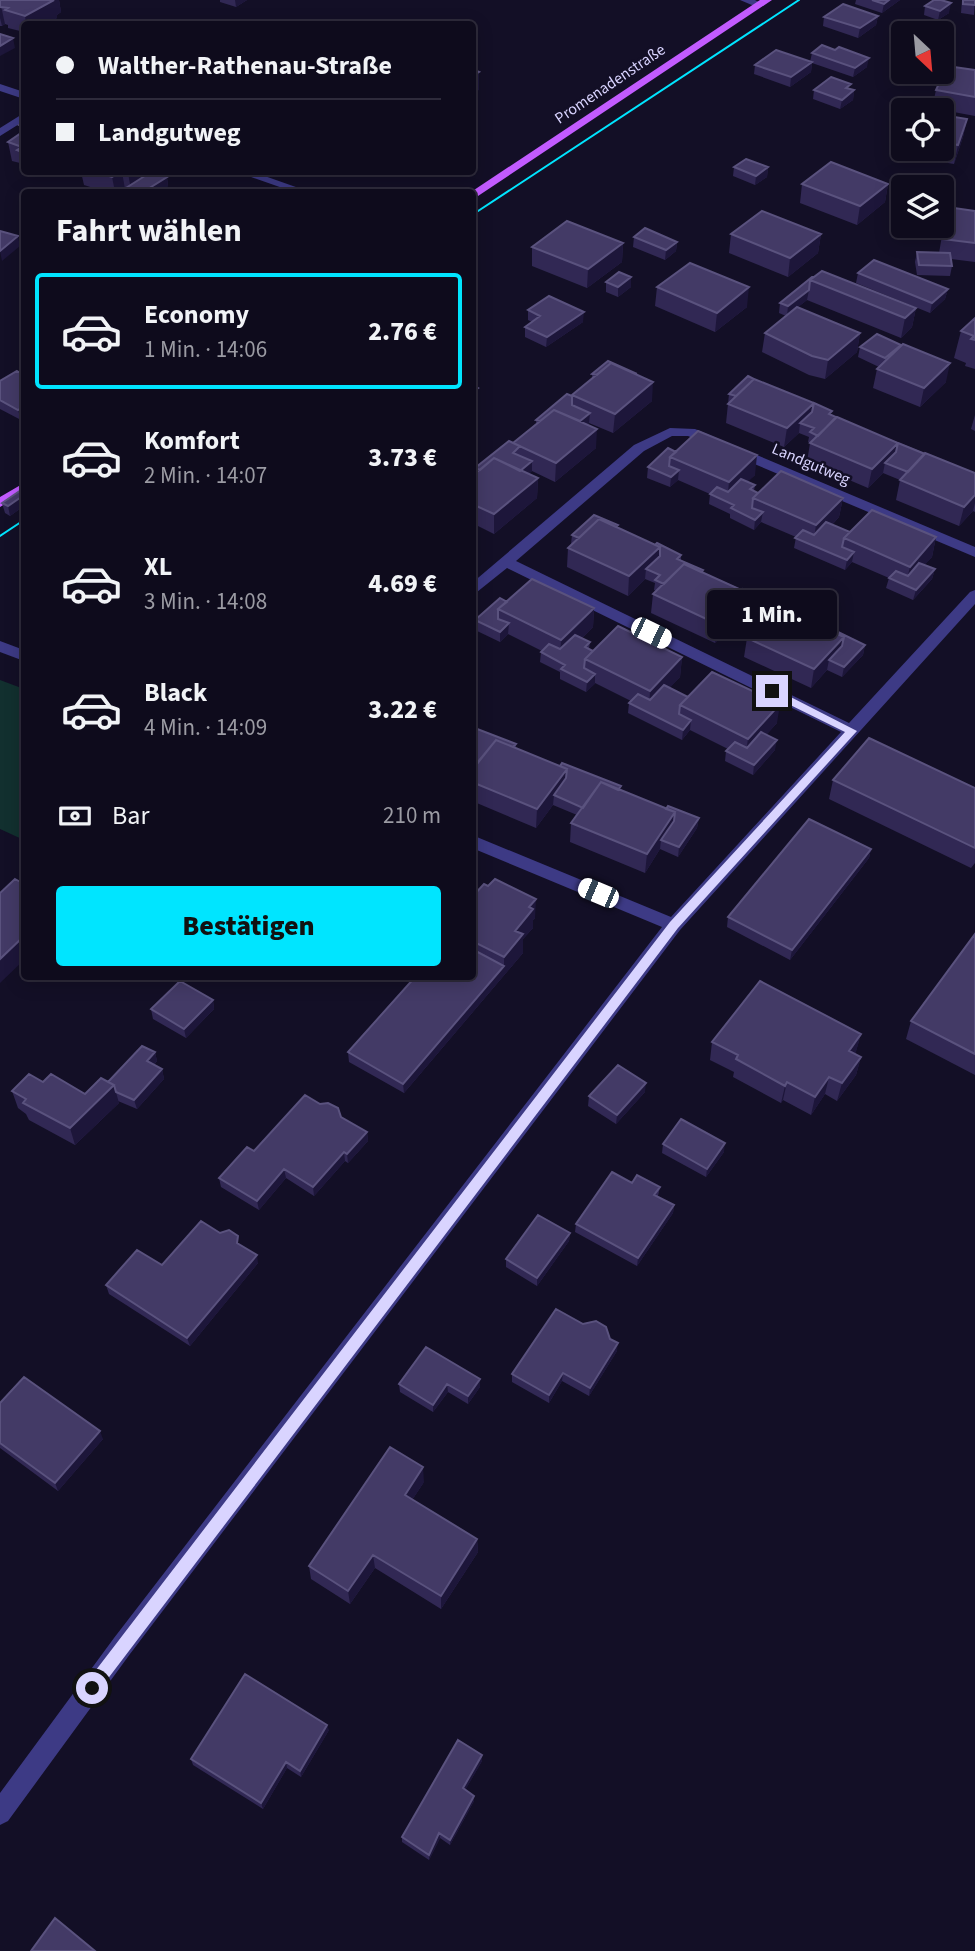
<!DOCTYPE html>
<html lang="de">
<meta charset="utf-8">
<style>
:root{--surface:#0e0b1c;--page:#171425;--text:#f1f3f6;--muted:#9b9ba3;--line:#2e2b3b;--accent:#00e5ff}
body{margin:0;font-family:"Source Sans 3",sans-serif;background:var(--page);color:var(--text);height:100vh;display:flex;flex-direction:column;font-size:26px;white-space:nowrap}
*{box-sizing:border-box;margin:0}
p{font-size:23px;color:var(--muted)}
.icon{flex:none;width:38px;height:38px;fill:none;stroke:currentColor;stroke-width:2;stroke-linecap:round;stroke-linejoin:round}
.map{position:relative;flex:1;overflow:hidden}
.panel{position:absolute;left:21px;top:189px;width:455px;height:791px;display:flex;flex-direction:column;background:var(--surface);border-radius:7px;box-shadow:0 4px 18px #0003,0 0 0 2px var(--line)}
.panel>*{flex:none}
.guide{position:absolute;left:21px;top:21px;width:455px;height:154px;border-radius:7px;box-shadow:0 4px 18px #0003,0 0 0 2px var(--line);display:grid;align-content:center;height:154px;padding:0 35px;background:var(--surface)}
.needle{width:46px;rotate:154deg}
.fabs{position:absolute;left:891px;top:21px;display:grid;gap:14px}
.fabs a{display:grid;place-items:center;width:63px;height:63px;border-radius:7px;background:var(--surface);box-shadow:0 4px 18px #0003,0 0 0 2px var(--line);font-size:35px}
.end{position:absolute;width:32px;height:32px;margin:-16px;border:9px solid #d9d4ff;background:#111;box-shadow:0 0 0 4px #111}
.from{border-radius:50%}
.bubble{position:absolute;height:49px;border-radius:7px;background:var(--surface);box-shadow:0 4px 18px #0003,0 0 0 2px var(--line);font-size:23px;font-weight:800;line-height:49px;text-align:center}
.car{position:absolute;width:21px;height:42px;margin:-21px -10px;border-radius:9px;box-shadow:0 0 5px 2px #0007;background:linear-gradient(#fff 24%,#345 0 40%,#fff 0 76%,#345 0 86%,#fff 0)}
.guide b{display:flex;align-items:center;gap:24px;height:66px;font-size:26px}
.guide b+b{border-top:2px solid var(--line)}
.guide i{width:18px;height:18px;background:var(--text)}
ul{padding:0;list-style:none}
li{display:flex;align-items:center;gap:21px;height:116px;margin:0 14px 10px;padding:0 21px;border:4px solid transparent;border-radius:7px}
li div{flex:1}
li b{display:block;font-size:26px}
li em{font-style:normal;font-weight:800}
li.current{border-color:var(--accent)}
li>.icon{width:63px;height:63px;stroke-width:1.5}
h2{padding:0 35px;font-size:32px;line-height:84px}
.pay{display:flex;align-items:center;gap:18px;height:77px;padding:0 35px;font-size:26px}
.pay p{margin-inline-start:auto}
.button{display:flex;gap:14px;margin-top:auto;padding:14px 35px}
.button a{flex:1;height:80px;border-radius:7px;background:var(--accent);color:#111;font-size:28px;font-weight:800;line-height:80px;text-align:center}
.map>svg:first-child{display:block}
.green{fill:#12302f}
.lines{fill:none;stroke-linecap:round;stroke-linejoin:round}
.minor{fill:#3d3a85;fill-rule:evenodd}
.major{fill:#c25bff;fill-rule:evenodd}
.tram{stroke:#00e5ff;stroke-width:2}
.wall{fill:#312854}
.shaded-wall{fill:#1d163a}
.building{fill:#433a66;stroke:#5a527e;stroke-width:2}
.route{fill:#d9d4ff}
.labels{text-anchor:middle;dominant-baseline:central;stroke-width:5;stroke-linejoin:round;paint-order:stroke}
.far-street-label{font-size:16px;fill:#d9d4ff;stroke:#130f26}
</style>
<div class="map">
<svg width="975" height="1951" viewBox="0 0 975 1951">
<rect width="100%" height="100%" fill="#130f26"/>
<path class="green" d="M0,680L24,689V840L0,829Z"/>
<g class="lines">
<path class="minor" d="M740,0H755L764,5L759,8Z
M0,84L24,92V99L0,91Z
M24,113V121L0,136V128Z
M237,172H253L310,192H294Z
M670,428L695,429L975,547V557L688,436H672L644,451L516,561L849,723L970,592L975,590V604L680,930L130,1654L8,1821L0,1825V1793L114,1638L662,927L472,848V835L671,917L841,732L507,568L472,596V583L634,445Z
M0,641L24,650V661L0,652Z"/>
<path class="major" d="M760,0H772L472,200L471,192Z
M24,483V493L0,507V497Z"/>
<path class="tram" d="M472,215L799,0
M0,536L24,520"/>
</g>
<path class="wall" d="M0,0H59L61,12L57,15V18L45,24H24V32L8,28V25L5,24L2,26H0Z
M220,0H247L236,7L220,2Z
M856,0H900L882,13L855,4Z
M962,0H975L974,15L961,13Z
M925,6L949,13L938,20L924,15Z
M878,16L876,25L858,38L823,26L824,17Z
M812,53L867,67L853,77L812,63L811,72L790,87L754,74L755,65L810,62Z
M975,70V116L932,108L936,90Z
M814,90H854L853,100L840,109L813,99Z
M903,110V149H942V115L967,119L963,137L954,164L890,153L893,134Z
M24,122V170L21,169L20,163L12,161L8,142L20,134L19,125Z
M734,167H768L767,177L755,185L733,176Z
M81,172H142L143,177H167L168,186L159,192H127L125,189L120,192H106L84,185Z
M802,184H888L885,202L857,225L800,203Z
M947,207L975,211V262L951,259L952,266L950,276L917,275L915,262L917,252L939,253Z
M731,234H821L818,253L788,277L729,253Z
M634,237L677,242L676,251L665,260L633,247Z
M623,243L622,262L587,288L532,266V247Z
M858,273L948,289L945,299L930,313L856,283Z
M812,277L916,308L912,327L901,338L807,300L798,307L860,333L857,352L825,379L809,375L762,352L765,333L786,316L779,313L780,303Z
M606,282L631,287L618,297L606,292Z
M657,287L747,307L715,332L655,306Z
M528,310L583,322L546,347L525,337V327L532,322L528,320Z
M975,318V369L965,366L966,363L954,358L961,331Z
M860,347L946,382L920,407L873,388L877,369L879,367L858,357Z
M592,374L652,401L613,433L589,423L587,425L596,448L555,482L532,471L528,474L538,478L537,498L494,534L472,523V476L475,474V468L513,443L536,425V420L572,396L592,379Z
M24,375V418L21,420L0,409V381Z
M729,394L832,416L975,473V512L973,511L959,526L896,500L900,480L883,473L868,488L807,462L810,443L808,442L809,437L799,433L784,447L726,423Z
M975,415V431L971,429Z
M676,452L755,475L747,482L755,485L754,491L758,493L843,498L839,517L832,525L850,532L936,537L932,557L924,565L935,569L932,579L913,600L886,588L889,578L852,562L845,570L794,548L796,537L761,522L754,530L730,518V514L709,504L710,494L678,480L670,487L647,478L648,467Z
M24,491V506L10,516L5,513L2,503Z
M617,528L655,545L681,555V560L703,570L702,572L796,613L795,615L837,634L865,645L863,655L842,677L827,670L811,688L744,657L747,638L750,634L732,625L715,643L651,613L653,594L656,591L654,590L655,583L645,579L628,596L567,567L568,548L571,544L572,535Z
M507,602L594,608L593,627L582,638L590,642L589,649L593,651L682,657L680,677L669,688L688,697L777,723L766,735L775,750L753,775L725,761L726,751L728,749L690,730L682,740L628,713L629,703L631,701L595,683L586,692L560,679V672L540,662L541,652L542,651L508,634L500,642L475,630V620Z
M472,727L516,744V748L560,766L621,786L620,790L666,809L699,818L697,828L678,857L660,849L645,873L570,842L571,823L577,815L553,805L536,828L472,801Z
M833,780L975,788V863L971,868L829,799Z
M871,849L869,858L790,960L727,927L728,917Z
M472,897L535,918L533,920V928L523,939V953L404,1093L349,1062L348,1052L472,976Z
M975,934V1075L906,1039L911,1021Z
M213,1000L214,1009L186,1038L153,1019L151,1009Z
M861,1034L855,1054L861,1057L856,1075L837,1101L825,1094L811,1115L783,1100L781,1103L733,1077L734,1072L710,1060L712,1042Z
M155,1052L157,1061L154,1065L162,1069L164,1079L137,1109L118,1101L119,1103L75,1145L29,1120L26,1114L18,1108L12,1091L43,1082L85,1094L108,1082Z
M645,1092L616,1124L588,1106L589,1096Z
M341,1117L367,1132L368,1141L348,1163L345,1161L314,1196L286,1178L259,1210L221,1187L219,1178L254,1151Z
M663,1144L724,1152L706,1177L662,1153Z
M632,1183L660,1187L658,1196L674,1205L673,1213L637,1266L575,1232L576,1224Z
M570,1233L569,1241L537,1286L506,1267V1259Z
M240,1245L258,1263L190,1346L109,1294L106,1285L162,1265Z
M583,1324L610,1339L617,1351L589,1396L562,1381L549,1403L512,1382V1374Z
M426,1347L480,1387L468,1404L448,1392L433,1412L400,1392L399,1384Z
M0,1403L103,1439L58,1491L0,1448Z
M424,1482L412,1500L477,1539L478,1552L441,1609L375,1568L350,1604L311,1579L309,1566Z
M329,1730L301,1777L287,1768L263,1809L193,1765L191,1759Z
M482,1755V1761L465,1790L474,1796V1801L450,1845L440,1838L429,1860L402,1842V1837Z"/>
<path class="shaded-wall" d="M51,0H59L61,12L57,15V18L45,24H26L25,16Z
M235,0H247L236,7Z
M889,0H900L882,13L884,4Z
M951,3L949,13L938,20L940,11Z
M1,6L5,24L2,26L0,18V7Z
M878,16L876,25L858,38L860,28Z
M13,38L15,48L0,56V46Z
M869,58L867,67L853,77L855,68Z
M812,62L811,72L790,87L791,77Z
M479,72V90L472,94V76Z
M854,90L853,100L840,109L842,100Z
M967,119L963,137L954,164L958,145Z
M768,167L767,177L755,185L756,176Z
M121,172H122L125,189L120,192H115L112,177Z
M130,172H142L143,177L131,190L128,173Z
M167,177L168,186L159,192H143Z
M888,184L885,202L857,225L860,206Z
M821,234L818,253L788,277L790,258Z
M18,236L20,246L2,261L0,251Z
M677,242L676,251L665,260L666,250Z
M623,243L622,262L587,288L588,269Z
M631,277V287L618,297V287Z
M749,287L747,307L715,332L717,313Z
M948,289L945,299L930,313L932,303Z
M809,290L807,300L787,316L788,306Z
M916,308L912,327L901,338L905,318Z
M584,312L583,322L546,347L547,337Z
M860,333L857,352L825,379L828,360Z
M950,363L946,382L920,407L924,388Z
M653,382L652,401L613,433L615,414Z
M478,388V398L472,402V392Z
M814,403L810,422L800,423L799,433L784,447L787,428Z
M24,406V418L21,420L18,410Z
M590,413L589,423L572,438V428Z
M597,429L596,448L555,482L556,463Z
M898,443L894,462L885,463L883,473L868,488L872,469Z
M757,455L755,475L727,502L729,482Z
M532,461V471L513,487V477Z
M679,470L678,480L670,487L671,477Z
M538,478L537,498L494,534V514Z
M24,495V506L10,516L8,506Z
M975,495V503L973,511L959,526L964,507Z
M843,498L839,517L813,545L816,525Z
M763,512L761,522L754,530L755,520Z
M475,531V550L472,552V533Z
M936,537L932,557L905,586L910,567Z
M660,547L659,567L646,569L645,579L628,596L629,576Z
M854,552L852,562L845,570L847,560Z
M935,569L932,579L913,600L916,590Z
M748,593L745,612L733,616L732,625L715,643L717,624Z
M594,608L593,627L560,659L561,640Z
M509,623L508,634L500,642V632Z
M844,637L840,656L829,660L827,670L811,688L814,669Z
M865,645L863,655L842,677L844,667Z
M682,657L680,677L649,710L650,691Z
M595,674V684L586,692L587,682Z
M780,704L777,723L745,758L748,739Z
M691,720L690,730L682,740L683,730Z
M777,740L775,750L753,775L754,765Z
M567,769L566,788L554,795L553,805L536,828L537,809Z
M675,812L673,831L661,840L660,849L645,873L647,854Z
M699,818L697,828L678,857L679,847Z
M871,849L869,858L790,960L792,950Z
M536,899L535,918L533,920V928L523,939V953L404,1093L403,1084L504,966V957L515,931L529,907Z
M24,936V960L0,983V959Z
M213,1000L214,1009L186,1038L184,1029Z
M861,1034L856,1052L844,1069L849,1051Z
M155,1052L157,1061L149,1070L147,1061Z
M861,1057L856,1075L837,1101L842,1083Z
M162,1069L164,1079L137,1109L134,1100Z
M829,1077L825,1094L811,1115L815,1097Z
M787,1082L783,1100L781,1103L785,1086Z
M646,1083L645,1092L616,1124L617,1115Z
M114,1085L119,1103L75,1145L70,1128Z
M367,1132L368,1141L348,1163L347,1154Z
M725,1143L724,1152L706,1177L707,1169Z
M344,1152L345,1161L314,1196L313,1187Z
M284,1169L286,1178L259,1210L257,1201Z
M674,1205L673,1213L637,1266L638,1258Z
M570,1233L569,1241L537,1286V1278Z
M257,1255L258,1263L190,1346L187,1338Z
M618,1343L617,1351L589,1396L590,1388Z
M563,1373L562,1381L549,1403V1395Z
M480,1379V1387L468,1404V1396Z
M447,1384L448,1392L433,1412V1405Z
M100,1431L103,1439L58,1491L55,1483Z
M423,1467L424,1482L406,1509L405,1495Z
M477,1539L478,1552L441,1609V1596Z
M373,1555L375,1568L350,1604L348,1591Z
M327,1725L329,1730L301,1777L300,1771Z
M482,1755V1761L463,1794V1788Z
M286,1762L287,1768L263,1809L261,1803Z
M474,1796V1801L450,1845V1840Z
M439,1833L440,1838L429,1860V1855Z"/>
<path class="building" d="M0,0H54L25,16L5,10L8,8L0,7Z
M872,0H889L884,4Z
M934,0H941L951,3L940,11L925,6Z
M963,0H975V5L963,4Z
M843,4L878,16L860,28L824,17Z
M0,34L13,38L0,46Z
M822,45L835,50L839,47L869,58L855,68L812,53Z
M776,50L812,62L791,77L755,65Z
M947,66L975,70V97L936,90Z
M472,69L479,72L472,76Z
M831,77L851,84L846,88L854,90L842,100L814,90Z
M904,108L915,110H903V136L893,134Z
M942,115L967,119L958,145L942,142Z
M24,122V128L19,125Z
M24,131V153L17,150L22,147L8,142Z
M746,159L768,167L756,176L734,167Z
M831,162L888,184L860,206L802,184Z
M96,172H121L112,177Z
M151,172L167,177L143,192H137L126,188Z
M947,207L975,211V243L942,239Z
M762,211L821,234L790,258L731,234Z
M567,221L623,243L588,269L532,247Z
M645,228L677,242L666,250L634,237Z
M0,231L18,236L0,251Z
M917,252L950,253L952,266L919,265Z
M874,260L948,289L932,303L858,273Z
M690,263L749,287L717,313L657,287Z
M822,271L916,308L905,318L810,280Z
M619,272L631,277L618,287L606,282Z
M812,277H814L810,280L809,290L788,306L780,303Z
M549,296L584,312L547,337L525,327L540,316L528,310Z
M797,307L860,333L828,360L812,356L765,333Z
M975,318V340L971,339L974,336L961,331Z
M877,334L901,345L885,358L860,347Z
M903,344L950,363L924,388L877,369Z
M608,361L637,374L611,363L597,375L592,374Z
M611,363L653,382L615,414L572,395Z
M17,371L24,375V406L18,410L0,400V381Z
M748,376L754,379L736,396L729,394Z
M754,379L814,403L787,428L728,404Z
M472,385L478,388L472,392Z
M567,394L572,396V405L590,413L580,421L554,410L540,421L536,420Z
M814,403L832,411L829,414L836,417L818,436L810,432L814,428L800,423L812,412Z
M554,410L597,429L556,463L513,443Z
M837,417L898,443L872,469L810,443Z
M698,431L757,455L729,482L670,457Z
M509,441L520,446L513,453L532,461L520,471L494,458L480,470L475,468Z
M898,443L925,454L908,472L885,463L896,452Z
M668,448L676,452L670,457L669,466L679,470L671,477L648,467Z
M925,453L975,473V495L964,507L900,480Z
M494,458L538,478L494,514L472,504V476Z
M781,471L843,498L816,525L753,498Z
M741,479L755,485L750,489L758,493L753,498L752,508L763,512L755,520L731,508L734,505L710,494L717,487L728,492Z
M21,490L24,491V495L8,506L2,503Z
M872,510L936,537L910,567L844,538Z
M594,515L618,525L616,527L599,519L579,538L572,535Z
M599,519L660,547L629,576L568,548Z
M826,522L850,532L844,538L842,547L854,552L847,560L795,538L803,530L814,535Z
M657,543L681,555L677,559L703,570L701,572L684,564L664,584L655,580L660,575L646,569L660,556V547L655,545Z
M919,563L935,569L916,590L889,578L896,571L908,576Z
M684,564L748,593L717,624L653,594Z
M532,579L594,608L561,640L498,609Z
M743,589L796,613L794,614L777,606L757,627L733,616L746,602L748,593L742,590Z
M500,598L507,602L498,609V619L509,623L500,632L475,620Z
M777,606L844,637L814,669L747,638Z
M618,626L682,657L650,691L585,659Z
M838,632L865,645L844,667L829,660L842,646L844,637L837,634Z
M575,635L590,642L585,647L593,651L585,659L584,668L595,674L587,682L561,669L565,665L541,652L549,644L560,649Z
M712,672L780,704L748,739L680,705Z
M664,685L688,697L680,705L679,714L691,720L683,730L629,703L638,694L650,700Z
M472,727L516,744L513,747L496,740L477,764L472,762Z
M761,732L777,740L754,765L726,751L735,742L747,748Z
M869,738L975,788V848L833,780Z
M496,740L567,769L537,809L472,782V769Z
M562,763L621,786L618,790L601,782L583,808L554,795L566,778L567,769L560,766Z
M601,782L675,812L647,854L571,823Z
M668,806L699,818L679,847L661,840L674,821L675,812L666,809Z
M809,819L871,849L792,950L728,917Z
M15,879L24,884V936L0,959V893Z
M495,879L536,899L529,907L533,909L515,931L523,934L504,957L472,941V897L484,884L488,886Z
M975,934V1054L911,1021Z
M472,949L504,966L403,1084L348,1052L416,976H472Z
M180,981L213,1000L184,1029L151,1009Z
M760,981L861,1034L849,1051L861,1057L842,1083L829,1077L815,1097L787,1082L785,1086L736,1059L738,1055L712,1042Z
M142,1046L155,1052L147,1061L162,1069L134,1100L116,1092L114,1085L108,1082Z
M618,1065L646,1083L617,1115L589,1096Z
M29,1074L43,1082L51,1074L85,1094L101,1078L114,1085L70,1128L23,1103L26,1099L12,1091Z
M305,1095L320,1104L328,1103L338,1108L341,1117L367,1132L347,1154L344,1152L313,1187L284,1169L257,1201L219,1178L247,1147L254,1151Z
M681,1119L725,1143L707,1169L663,1144Z
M612,1172L632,1183L637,1175L660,1187L654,1195L674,1205L638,1258L576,1224Z
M538,1215L570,1233L537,1278L506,1259Z
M201,1221L220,1233L229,1230L238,1236L237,1243L257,1255L187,1338L106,1285L137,1250L162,1265Z
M556,1309L583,1324L596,1321L606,1327L610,1339L618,1343L590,1388L563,1373L549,1395L512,1374Z
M426,1347L480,1379L468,1396L447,1384L433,1405L399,1384Z
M24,1377L100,1431L55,1483L0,1443V1403Z
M390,1447L423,1467L405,1495L477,1539L441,1596L373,1555L348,1591L309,1566Z
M245,1674L327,1725L300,1771L286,1762L261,1803L191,1759Z
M458,1740L482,1755L463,1788L474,1796L450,1840L439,1833L429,1855L402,1837Z
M55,1918L95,1951H31Z"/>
<path class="route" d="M768,689H775L857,731L678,928L97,1693L92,1695L86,1693L84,1688L86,1683L670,922L845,732L768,694Z"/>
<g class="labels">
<g class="far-street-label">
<text transform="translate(610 84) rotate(-34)">Promenadenstraße</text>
<text transform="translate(811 464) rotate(23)">Landgutweg</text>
</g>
</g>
</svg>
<div class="fabs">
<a><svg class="needle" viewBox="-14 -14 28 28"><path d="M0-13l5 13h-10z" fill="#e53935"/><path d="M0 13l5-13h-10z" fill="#9b9ba3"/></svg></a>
<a><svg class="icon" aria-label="locate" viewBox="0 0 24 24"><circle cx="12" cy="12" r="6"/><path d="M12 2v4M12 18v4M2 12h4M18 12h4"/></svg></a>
<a><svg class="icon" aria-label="layers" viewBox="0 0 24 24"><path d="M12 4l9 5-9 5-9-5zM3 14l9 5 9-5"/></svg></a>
</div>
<i class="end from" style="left:92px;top:1688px"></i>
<i class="end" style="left:772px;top:691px"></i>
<div class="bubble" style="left:707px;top:590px;width:130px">1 Min.</div>
<i class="car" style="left:651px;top:633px;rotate:116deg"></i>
<i class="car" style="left:598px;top:893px;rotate:293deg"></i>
<div class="guide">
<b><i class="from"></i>Walther-Rathenau-Straße</b>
<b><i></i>Landgutweg</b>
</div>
<section class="panel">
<h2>Fahrt wählen</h2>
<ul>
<li class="current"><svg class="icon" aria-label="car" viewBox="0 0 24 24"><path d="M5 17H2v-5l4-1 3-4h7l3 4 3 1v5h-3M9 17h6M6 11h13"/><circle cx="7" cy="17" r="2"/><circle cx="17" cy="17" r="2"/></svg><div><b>Economy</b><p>1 Min. · 14:06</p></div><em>2.76 €</em></li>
<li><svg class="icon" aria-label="car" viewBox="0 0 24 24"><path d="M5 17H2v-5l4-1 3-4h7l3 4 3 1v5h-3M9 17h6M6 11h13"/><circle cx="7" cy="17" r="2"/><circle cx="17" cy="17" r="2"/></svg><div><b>Komfort</b><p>2 Min. · 14:07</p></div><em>3.73 €</em></li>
<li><svg class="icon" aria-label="car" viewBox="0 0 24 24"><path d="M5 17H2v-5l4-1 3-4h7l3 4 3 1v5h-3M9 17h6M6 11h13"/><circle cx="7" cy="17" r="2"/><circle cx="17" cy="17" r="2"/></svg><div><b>XL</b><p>3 Min. · 14:08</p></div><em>4.69 €</em></li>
<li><svg class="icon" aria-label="car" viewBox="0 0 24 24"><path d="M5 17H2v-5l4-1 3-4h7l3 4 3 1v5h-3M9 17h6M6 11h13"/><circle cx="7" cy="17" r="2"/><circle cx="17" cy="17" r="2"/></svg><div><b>Black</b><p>4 Min. · 14:09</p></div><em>3.22 €</em></li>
</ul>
<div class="pay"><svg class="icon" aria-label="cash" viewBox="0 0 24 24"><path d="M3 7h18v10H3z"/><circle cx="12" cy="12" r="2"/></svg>Bar<p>210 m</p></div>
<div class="button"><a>Bestätigen</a></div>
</section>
</div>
